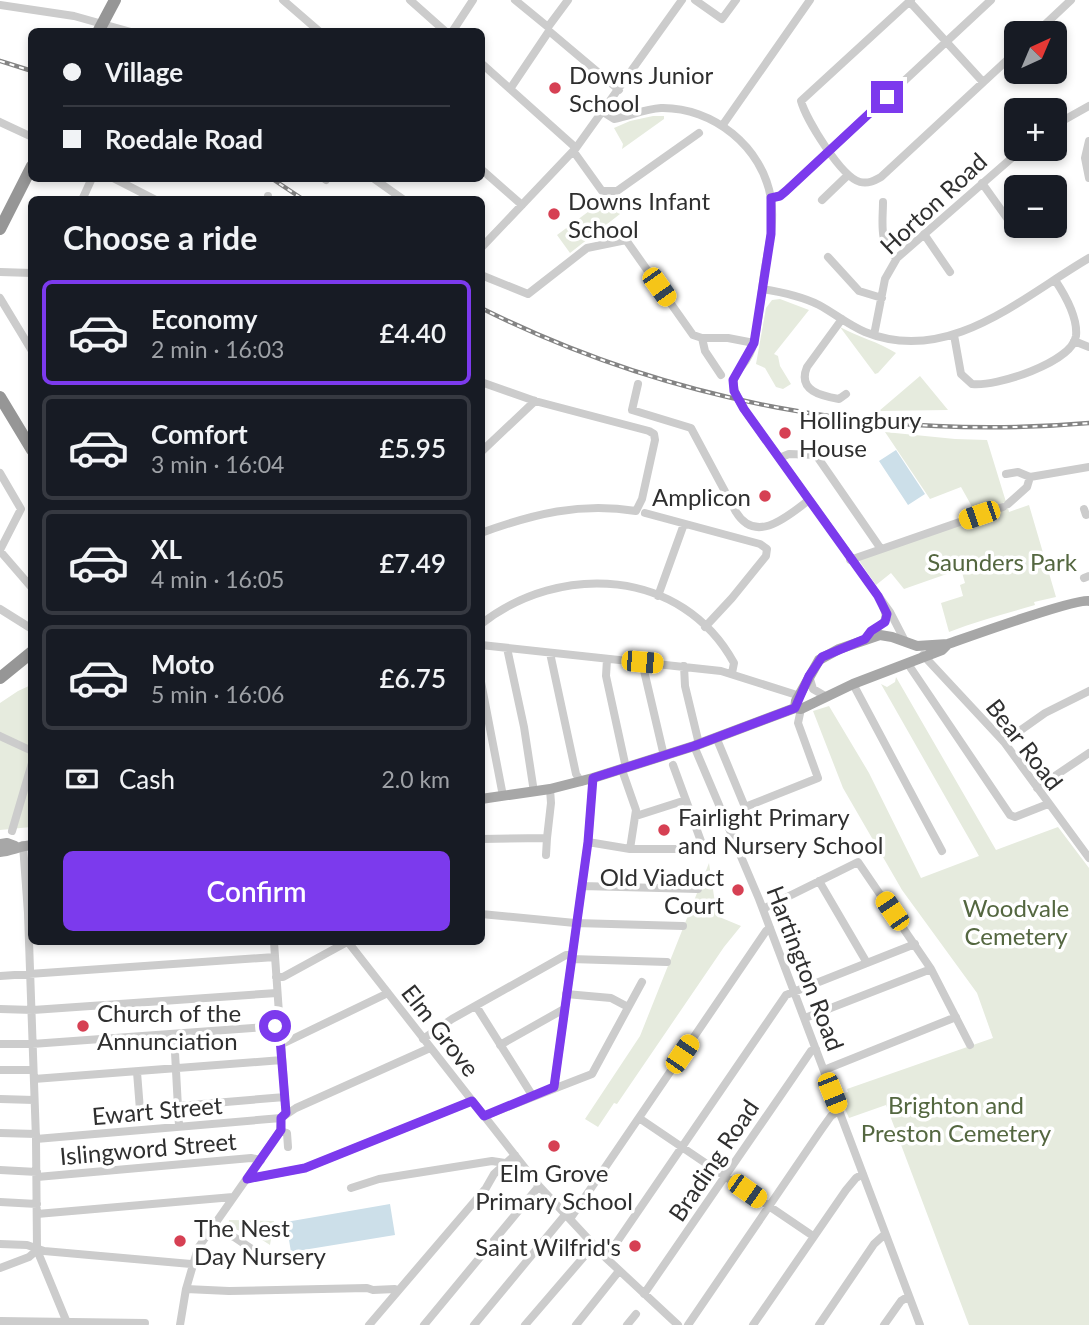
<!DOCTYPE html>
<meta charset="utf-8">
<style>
:root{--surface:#171b24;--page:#20242c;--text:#f1f3f6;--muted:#9ea1a6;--line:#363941;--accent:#7c3aed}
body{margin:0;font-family:Lato,sans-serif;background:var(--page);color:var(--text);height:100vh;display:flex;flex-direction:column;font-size:26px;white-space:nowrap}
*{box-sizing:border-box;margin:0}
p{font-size:23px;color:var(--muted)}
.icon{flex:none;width:38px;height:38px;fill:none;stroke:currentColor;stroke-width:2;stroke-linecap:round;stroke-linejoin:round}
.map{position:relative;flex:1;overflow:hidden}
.side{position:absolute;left:28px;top:196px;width:457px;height:749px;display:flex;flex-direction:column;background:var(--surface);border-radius:10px;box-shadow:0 4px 10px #0003}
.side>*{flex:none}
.banner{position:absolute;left:28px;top:28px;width:457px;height:154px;border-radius:10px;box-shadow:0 4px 10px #0003;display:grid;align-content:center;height:154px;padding:0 35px;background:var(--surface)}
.needle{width:46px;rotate:44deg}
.fabs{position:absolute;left:1004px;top:21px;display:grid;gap:14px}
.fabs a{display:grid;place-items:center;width:63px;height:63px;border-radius:10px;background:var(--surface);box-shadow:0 4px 10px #0003;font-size:35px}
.end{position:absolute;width:32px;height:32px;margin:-16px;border:9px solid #7c3aed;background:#fff;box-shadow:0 0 0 4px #fff}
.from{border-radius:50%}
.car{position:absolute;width:21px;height:42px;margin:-21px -10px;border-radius:9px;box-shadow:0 0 5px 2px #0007;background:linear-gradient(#f5c518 24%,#345 0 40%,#f5c518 0 76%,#345 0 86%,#f5c518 0)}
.banner b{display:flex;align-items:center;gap:24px;height:66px;font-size:26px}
.banner b+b{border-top:2px solid var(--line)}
.banner i{width:18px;height:18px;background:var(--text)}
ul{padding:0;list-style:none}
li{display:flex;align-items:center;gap:21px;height:105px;margin:0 14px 10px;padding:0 21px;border:4px solid var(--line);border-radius:10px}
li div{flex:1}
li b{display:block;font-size:26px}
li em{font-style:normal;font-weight:600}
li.active{border-color:var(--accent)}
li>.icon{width:63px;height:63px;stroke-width:1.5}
h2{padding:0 35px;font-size:32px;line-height:84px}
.pay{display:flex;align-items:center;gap:18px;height:77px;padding:0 35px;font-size:26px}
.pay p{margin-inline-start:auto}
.cta{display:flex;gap:14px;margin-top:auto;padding:14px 35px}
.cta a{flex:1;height:80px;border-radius:10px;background:var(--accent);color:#fff;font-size:28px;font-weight:600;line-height:80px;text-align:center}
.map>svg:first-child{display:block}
.green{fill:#e6ebde}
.water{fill:#ccdfe9}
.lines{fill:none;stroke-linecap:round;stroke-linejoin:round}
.minor{stroke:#ccc;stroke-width:8}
.major{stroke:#a7a7a7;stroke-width:10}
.highway{stroke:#969696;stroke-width:12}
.rail-casing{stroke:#848484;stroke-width:4.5}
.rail{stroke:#fff;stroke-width:2;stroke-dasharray:5;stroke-linecap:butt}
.route{stroke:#7c3aed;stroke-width:9}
.poi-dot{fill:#d64053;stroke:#fff;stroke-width:2.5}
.labels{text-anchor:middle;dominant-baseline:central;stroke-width:7;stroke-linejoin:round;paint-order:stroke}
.poi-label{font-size:24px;fill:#2f2f2f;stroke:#fff;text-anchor:start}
.street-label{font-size:24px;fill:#2f2f2f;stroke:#fff}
.park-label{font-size:24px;fill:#546740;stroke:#fff}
</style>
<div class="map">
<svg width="1089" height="1325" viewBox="0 0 1089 1325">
<rect width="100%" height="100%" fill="#fff"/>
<path class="green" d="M653,116H664V119L622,149L623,144L614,128L630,121Z
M608,197L620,214L570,253L557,235Z
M780,299L809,310L774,354L778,356L780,366L791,384L783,389L776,387L765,368L756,364L766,308L772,300Z
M840,327C858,337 879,342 896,353L878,373L875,374Z
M920,376L948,410L879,411Z
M885,432L955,439L987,440L1006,502L975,512L961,487L930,499Z
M1029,505L1056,597L1034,602L1035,605C1005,614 977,621 949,632L941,603L963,596L960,585L965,583L961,569L904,589L891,573L876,585L858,559L1008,508L1009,512Z
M896,677L996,850L1058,827L1089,868V1325H969L886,1105L849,1118L838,1093L843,1091L844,1093L848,1092L847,1089L993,1038L977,993L902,890L843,788L813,711L829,706L869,773L921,878L979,856L881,684L887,687L895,682Z
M31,685V827L0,830V703L18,691Z
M709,863L717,916L741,926L724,947L617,1104L614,1103L598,1127L585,1119L640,1036Z
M229,1220L274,1221L270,1245L256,1236L228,1227Z"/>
<path class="water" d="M896,450L925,494L908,505L879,461Z
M390,1204L395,1235L291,1252L286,1222Z"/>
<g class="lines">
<path class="minor" d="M283,0L320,32
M410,0L446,32
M515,0L548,27L568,0
M695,0L722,19L736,0
M911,0L801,101C806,119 841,177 860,182C868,184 874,181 881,177L1017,51
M909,1L983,82
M0,5L74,16L131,32
M452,32L473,0
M1036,33L1071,0
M481,63L576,148
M510,89L549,31L619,90
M603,112L614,119C630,116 644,109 661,108C713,107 763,147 771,199C775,224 768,249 764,274C761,296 759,320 754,342C746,376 719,369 744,409L890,612L905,641
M0,122L32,137
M1055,125L1089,106
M722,126L810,0
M1089,141L1085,158L1089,178
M574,152L602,191H617L699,133
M481,169L522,205
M113,178L156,200
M373,178L404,200
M326,180L327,178
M982,183L1014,228
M268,196V200
M771,198L780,196L786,191L991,0
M82,200L92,178
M822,200L848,175
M883,202C883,222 878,245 897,258
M924,234L950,272
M481,248L576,148L682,0
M828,257L859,291L882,298
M0,272L32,273
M481,275L528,294L587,248L626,240L693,335L702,338L705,351L721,375
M762,289C781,292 801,296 819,305C834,313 848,325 865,332C949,366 1022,297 1089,258
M0,298L32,351
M842,319L807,367C797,391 822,396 839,399L846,394
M874,335L885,279L897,258L1022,149
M954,335L961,374L972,384C995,387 1072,363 1076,336C1078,317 1065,295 1055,280
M702,338H728L754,343
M1074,341L1089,347
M481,382L535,401L649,431L654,434L655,440L642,499L636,511C580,502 533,514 481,533
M638,384L632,410L691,428L736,512C756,545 788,516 809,500
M481,452L535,401
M779,458L789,454L816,455L881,549
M0,473L21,509L0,550
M1006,474L1018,472L1030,477
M1008,504L1027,487L1030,477L1089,467
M1084,509L1086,515
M645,513L760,544L767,549L766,556L732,598L705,627
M0,551L32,588
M850,560L1003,507
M1084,578L1089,576
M658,596L684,524
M0,609L32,629
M481,624C560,562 682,568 734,663L732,673
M865,639C874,628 892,624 883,607
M481,645L721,671L800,696
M507,648L524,727L534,792
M550,653L576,774L581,782
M923,655L1004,742L1089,858
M607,659L606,676L626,768
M642,662L664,756
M908,664L1010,815L1015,817L1048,804
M684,666L685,686L699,744
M809,676L813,689L825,696
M481,682L503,796
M853,684L942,851
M0,736L32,751
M716,737L745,807L818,778L798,723L801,709
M1004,742L1045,713L1089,691
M694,746L759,899L920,1325
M622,770L636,810L630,849
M1037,788L1089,753
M636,816L686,800
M12,831L32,763
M481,839L547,838L551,803L550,789
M588,842L630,849H700L702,844L673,765
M23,845L28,913L36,1139L37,1250L68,1325
M546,855L547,838
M819,881L867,963
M582,886L698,889
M763,909L858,862L931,969L970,1045
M481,914L575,923L683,926
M274,942L286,1113
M348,942L539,1186L606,1258L678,1325
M571,959L667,962
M0,976L275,957
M276,977H283L347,942
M566,994L611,998L628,1007
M476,1006L532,1095
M0,1009L33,1010L277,993
M805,1018L931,969
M174,1034L179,1126
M423,1039L452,1019L566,955H571
M0,1044H32L279,1026
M280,1045L388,993
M500,1045L564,1009
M0,1070H32
M824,1070L956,1017
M137,1072L140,1110
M34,1079L282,1060
M554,1087L588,842L593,778
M0,1099L34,1100
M178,1106L285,1097
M484,1116L592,1074L642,982
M639,1118L813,1236
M280,1131L287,1133L288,1147
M0,1133L36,1134
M36,1139L281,1118
M0,1170L37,1172
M37,1177L251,1158L261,1160
M247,1179L305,1168L472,1101
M351,1188L379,1179L492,1161L505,1163
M0,1202L37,1204
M37,1214L233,1197
M570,1219L766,931L770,928
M211,1228L234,1237L268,1260
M0,1244L27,1245L44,1251L191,1264
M606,1258L786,995L915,944
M0,1268L29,1257L37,1250
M186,1289L229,1291L367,1288L373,1290L395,1289L398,1291
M644,1294L792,1079L811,1051L816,1049
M0,1321L145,1323
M180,1325L186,1289L198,1248L280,1131L281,1118L296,1108L430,1048
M369,1325L486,1188L494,1174L515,1155
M424,1325L539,1186
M474,1325L565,1215
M525,1325L594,1245
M576,1325L619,1271
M627,1325L636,1314
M688,1325L821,1130L831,1116L839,1110
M753,1325L846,1190L856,1178L863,1174
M819,1325L874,1244L885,1234
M884,1325L901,1301L909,1296"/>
<path class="major" d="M795,708L796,701L819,660L839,649L880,635L892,637L917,646L948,644C968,637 1076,598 1089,601
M481,799L550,789L593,778L694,746L795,708L801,709L853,684L942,650L948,644
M0,844L7,843L15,846
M0,852C11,851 20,846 32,845"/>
<path class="highway" d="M98,32L115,0
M0,229L32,166
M0,397L32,450
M0,678L32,652"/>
<defs>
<path id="rail" d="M0,61L32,71
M271,178L304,200
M481,308C669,402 880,441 1089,423"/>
</defs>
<use href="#rail" class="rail-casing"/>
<use href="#rail" class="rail"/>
</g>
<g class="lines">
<path class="route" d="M275,1026H279L286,1113L281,1118V1130L247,1179L305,1168L472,1101L484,1116L554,1087L588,842L593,778L694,746L795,708L809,676L822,657L865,639L871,631L885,622L887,614L878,596L744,409L734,391L733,380L754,343L771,234V198L780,196L786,191L887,97"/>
</g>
<g class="poi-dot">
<circle cx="555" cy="88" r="7"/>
<circle cx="554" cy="214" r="7"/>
<circle cx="785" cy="433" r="7"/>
<circle cx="765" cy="496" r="7"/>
<circle cx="664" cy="830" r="7"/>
<circle cx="738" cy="890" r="7"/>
<circle cx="83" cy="1026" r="7"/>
<circle cx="554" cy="1146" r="7"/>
<circle cx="180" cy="1241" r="7"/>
<circle cx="635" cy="1246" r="7"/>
</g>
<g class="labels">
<g class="poi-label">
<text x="569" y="74">Downs Junior<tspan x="569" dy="28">School</tspan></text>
<text x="568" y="200">Downs Infant<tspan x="568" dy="28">School</tspan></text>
<text x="799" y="419">Hollingbury<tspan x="799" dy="28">House</tspan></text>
<text x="751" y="496" text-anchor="end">Amplicon</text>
<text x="678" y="816">Fairlight Primary<tspan x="678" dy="28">and Nursery School</tspan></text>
<text x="724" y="876" text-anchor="end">Old Viaduct<tspan x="724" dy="28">Court</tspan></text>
<text x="97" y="1012">Church of the<tspan x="97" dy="28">Annunciation</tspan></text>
<text x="554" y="1172" text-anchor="middle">Elm Grove<tspan x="554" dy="28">Primary School</tspan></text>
<text x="194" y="1227">The Nest<tspan x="194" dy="28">Day Nursery</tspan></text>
<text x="621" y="1246" text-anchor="end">Saint Wilfrid's</text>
</g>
<g class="street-label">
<text transform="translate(933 203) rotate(-43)">Horton Road</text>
<text transform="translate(1025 744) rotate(52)">Bear Road</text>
<text transform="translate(806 968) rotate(69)">Hartington Road</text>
<text transform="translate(441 1030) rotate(52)">Elm Grove</text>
<text transform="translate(157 1110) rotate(-5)">Ewart Street</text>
<text transform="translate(148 1148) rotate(-5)">Islingword Street</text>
<text transform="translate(713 1160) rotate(-56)">Brading Road</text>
</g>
<g class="park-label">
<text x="1002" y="561">Saunders Park</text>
<text x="1016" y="907">Woodvale<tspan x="1016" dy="28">Cemetery</tspan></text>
<text x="956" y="1104">Brighton and<tspan x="956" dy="28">Preston Cemetery</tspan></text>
</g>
</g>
</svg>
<div class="fabs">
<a><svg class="needle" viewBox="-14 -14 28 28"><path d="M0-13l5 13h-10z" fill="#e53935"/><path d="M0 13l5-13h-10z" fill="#9ea1a6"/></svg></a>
<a>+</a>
<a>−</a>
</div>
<i class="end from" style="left:275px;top:1026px"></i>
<i class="end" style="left:887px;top:97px"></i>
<i class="car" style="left:659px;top:287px;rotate:145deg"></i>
<i class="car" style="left:979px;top:515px;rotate:251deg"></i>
<i class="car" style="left:642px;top:662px;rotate:95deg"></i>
<i class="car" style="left:892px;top:911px;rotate:326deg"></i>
<i class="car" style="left:682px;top:1054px;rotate:34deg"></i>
<i class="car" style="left:832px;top:1093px;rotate:158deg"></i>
<i class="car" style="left:747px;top:1191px;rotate:125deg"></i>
<div class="banner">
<b><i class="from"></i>Village</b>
<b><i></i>Roedale Road</b>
</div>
<section class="side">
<h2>Choose a ride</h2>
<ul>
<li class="active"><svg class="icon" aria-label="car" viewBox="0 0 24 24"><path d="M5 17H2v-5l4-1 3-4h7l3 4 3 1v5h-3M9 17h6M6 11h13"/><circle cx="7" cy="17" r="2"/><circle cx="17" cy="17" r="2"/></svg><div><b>Economy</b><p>2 min · 16:03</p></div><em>£4.40</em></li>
<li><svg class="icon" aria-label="car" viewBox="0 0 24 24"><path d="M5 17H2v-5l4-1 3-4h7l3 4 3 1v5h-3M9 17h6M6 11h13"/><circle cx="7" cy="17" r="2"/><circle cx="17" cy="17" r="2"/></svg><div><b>Comfort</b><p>3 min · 16:04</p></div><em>£5.95</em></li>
<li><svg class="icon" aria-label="car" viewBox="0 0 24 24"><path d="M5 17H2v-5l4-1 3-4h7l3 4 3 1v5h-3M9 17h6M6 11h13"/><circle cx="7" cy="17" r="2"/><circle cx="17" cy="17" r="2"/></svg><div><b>XL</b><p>4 min · 16:05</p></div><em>£7.49</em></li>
<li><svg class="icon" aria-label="car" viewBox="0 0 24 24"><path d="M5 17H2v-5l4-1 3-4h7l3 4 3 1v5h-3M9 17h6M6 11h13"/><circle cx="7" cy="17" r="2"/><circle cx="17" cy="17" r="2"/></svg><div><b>Moto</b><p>5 min · 16:06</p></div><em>£6.75</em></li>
</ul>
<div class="pay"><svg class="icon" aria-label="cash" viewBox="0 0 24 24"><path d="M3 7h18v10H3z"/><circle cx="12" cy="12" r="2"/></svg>Cash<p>2.0 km</p></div>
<div class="cta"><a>Confirm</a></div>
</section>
</div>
